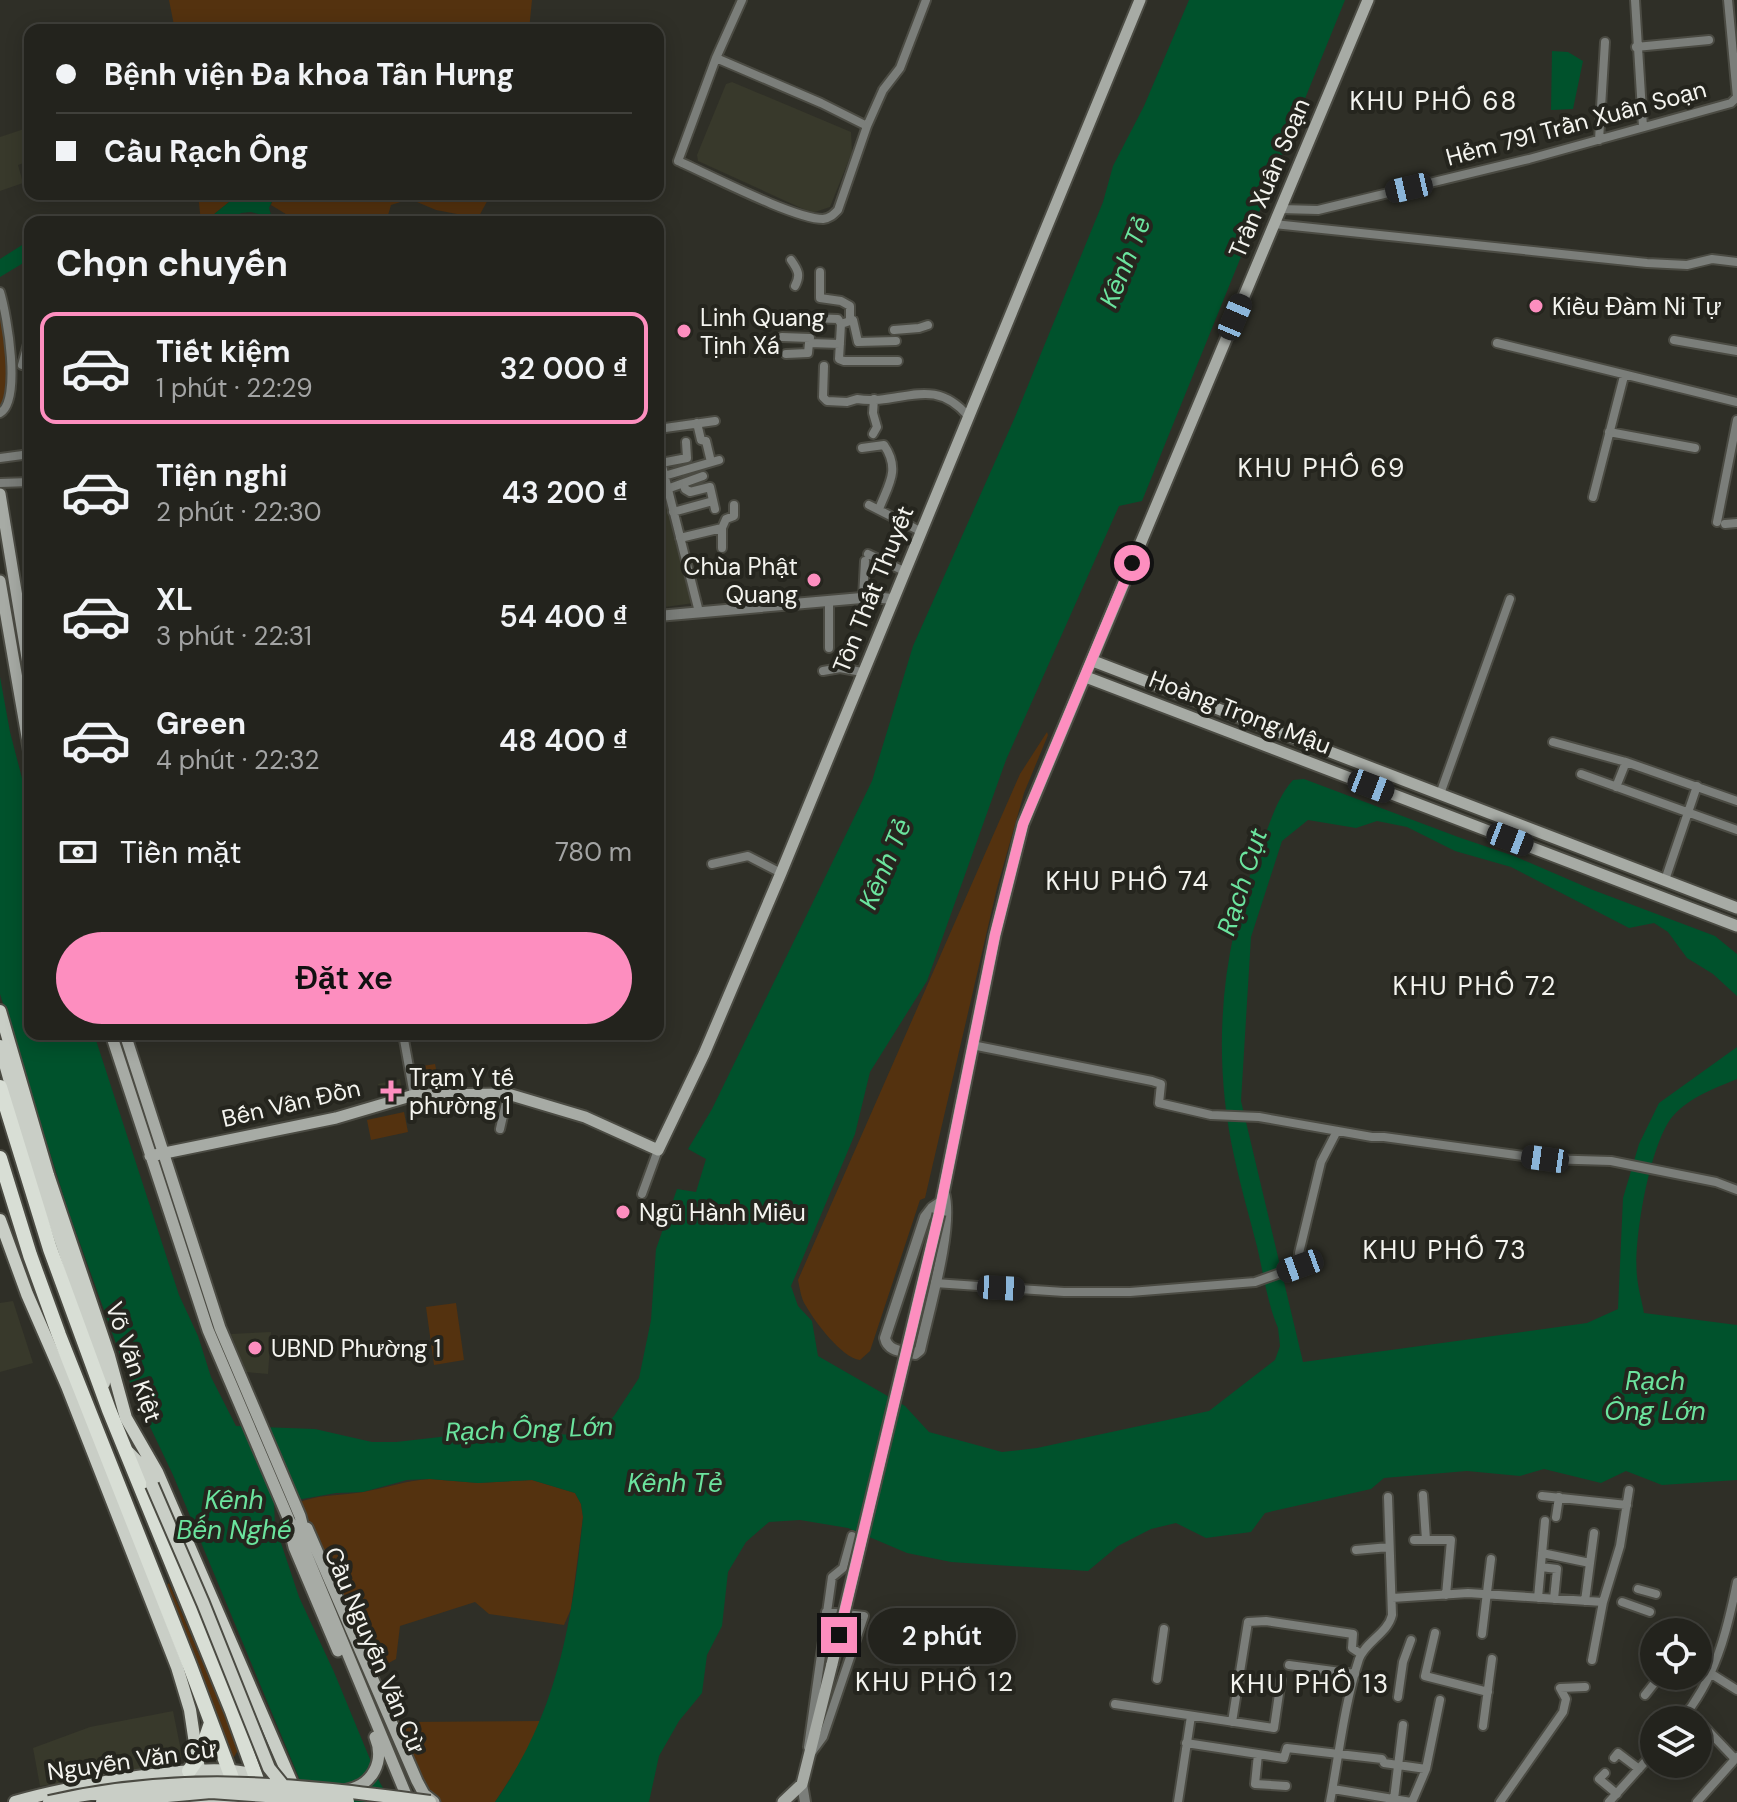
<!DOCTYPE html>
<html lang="vi">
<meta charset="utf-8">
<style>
:root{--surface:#23231d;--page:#2b2b26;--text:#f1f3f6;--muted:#a3a4a4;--line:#40403b;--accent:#fd8ebf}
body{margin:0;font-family:"DM Sans",sans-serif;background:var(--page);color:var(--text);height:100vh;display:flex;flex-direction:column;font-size:30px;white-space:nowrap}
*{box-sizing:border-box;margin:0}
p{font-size:26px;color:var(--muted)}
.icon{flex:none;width:44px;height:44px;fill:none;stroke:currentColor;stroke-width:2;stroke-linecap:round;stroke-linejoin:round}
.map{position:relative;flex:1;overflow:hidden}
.drawer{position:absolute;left:24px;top:216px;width:640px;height:824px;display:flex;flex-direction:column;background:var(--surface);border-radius:16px;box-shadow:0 4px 20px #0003,0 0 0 2px var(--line)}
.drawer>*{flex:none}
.top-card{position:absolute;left:24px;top:24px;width:640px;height:176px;border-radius:16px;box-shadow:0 4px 20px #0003,0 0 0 2px var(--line);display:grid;align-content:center;height:176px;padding:0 32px;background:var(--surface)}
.buttons{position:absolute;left:1640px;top:1618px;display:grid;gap:16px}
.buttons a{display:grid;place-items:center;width:72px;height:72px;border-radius:50%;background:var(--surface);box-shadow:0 4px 20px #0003,0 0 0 2px var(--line);font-size:40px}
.end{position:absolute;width:36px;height:36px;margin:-18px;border:10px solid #fd8ebf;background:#111;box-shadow:0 0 0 4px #111}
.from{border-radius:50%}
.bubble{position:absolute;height:56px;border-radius:28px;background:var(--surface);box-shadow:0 4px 20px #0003,0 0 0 2px var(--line);font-size:26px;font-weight:600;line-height:56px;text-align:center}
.car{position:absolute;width:24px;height:48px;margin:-24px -12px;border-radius:10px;box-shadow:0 0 6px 2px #0007;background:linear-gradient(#222 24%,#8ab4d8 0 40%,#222 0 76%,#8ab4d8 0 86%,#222 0)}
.top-card b{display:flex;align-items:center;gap:28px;height:76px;font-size:30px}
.top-card b+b{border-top:2px solid var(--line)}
.top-card i{width:20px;height:20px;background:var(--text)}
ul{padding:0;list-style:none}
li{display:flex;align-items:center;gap:24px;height:112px;margin:0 16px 12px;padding:0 16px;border:4px solid transparent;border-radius:16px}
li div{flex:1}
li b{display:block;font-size:30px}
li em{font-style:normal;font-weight:600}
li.current{border-color:var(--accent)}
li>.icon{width:72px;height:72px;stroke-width:1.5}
h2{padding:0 32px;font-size:36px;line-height:96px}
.pay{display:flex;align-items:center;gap:20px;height:88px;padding:0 32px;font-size:30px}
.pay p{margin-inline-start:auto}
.primary-button{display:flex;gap:16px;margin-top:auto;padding:16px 32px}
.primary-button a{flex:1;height:92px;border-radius:48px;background:var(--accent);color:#111;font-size:32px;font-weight:600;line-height:92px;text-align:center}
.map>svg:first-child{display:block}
.built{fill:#38392b}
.green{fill:#54320f}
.water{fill:#00522c}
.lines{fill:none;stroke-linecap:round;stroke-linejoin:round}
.minor-casing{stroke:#4b4b43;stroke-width:12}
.tertiary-casing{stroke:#4b4b43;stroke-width:14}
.secondary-casing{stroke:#4b4b43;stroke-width:15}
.primary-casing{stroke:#4b4b43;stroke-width:16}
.trunk-casing{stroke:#4b4b43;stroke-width:18}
.minor{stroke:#7b7e7a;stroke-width:8}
.tertiary{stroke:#7b7e7a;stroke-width:10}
.secondary{stroke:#a7aba5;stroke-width:11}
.primary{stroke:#c9cec6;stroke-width:12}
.trunk{stroke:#d8ded5;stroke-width:14}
.secondary-bridge-casing{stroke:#4b4b43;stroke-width:15;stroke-linecap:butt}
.primary-bridge-casing{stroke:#4b4b43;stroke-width:16;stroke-linecap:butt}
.secondary-bridge{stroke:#a7aba5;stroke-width:11}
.primary-bridge{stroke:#c9cec6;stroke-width:12}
.route{stroke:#fd8ebf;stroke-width:10}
.poi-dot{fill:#fd8ebf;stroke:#25251e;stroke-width:3}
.labels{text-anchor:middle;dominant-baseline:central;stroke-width:8;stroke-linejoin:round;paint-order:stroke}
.street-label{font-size:24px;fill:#f4f4ef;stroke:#25251e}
.poi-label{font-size:24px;fill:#f4f4ef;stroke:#25251e;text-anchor:start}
.neighbourhood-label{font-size:26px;letter-spacing:2px;fill:#f4f4ef;stroke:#25251e}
.water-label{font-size:26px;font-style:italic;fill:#6be49e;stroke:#25251e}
</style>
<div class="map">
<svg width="1737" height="1802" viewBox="0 0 1737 1802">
<rect width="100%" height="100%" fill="#2f2f27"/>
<path class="built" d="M732,82L851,132L852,152L830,207L812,213L698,161L697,155L726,84Z
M30,127V161L18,165L23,183L0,191V137Z
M670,506L694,603L658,608V509Z
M400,1079L403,1094L381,1099L378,1084Z
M13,1301L33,1363L0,1372V1303Z
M271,1332L268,1374L246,1372L231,1334Z
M173,1711L182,1756L171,1766L40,1786L33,1748L90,1727Z"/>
<path class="green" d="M169,0H532L529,30H175Z
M198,194H239L213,215L209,222H201Z
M275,194H491L478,218L436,210L410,199L391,205L386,222H299L271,205Z
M0,300L9,366L7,402L0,408Z
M1047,732L1048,735L1024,793L997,888L925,1198L920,1200L870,1351L860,1360C842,1358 815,1322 806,1306C801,1299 800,1289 798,1280L1020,774Z
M435,1064L438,1079L420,1081L417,1067Z
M404,1112L408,1132L371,1140L367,1120Z
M456,1303L464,1360L434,1365L426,1307Z
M430,1479L478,1483L532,1480L575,1493L581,1504L583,1517L571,1609L564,1625L489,1614L475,1602L400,1626L396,1659L374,1671L319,1538L300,1516L295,1504C317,1494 339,1496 363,1492C386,1488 407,1480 430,1479Z
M169,1583L236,1742L238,1750L233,1759L167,1585Z
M388,1720L405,1722L541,1721L526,1754L495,1802H425Z"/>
<path class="water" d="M1189,0H1345L1142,501L1119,506L1006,760L927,981L870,1072L855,1134L791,1286L798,1306L812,1321L818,1356L905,1406L929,1432L1002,1452L1037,1448L1209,1411L1275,1360L1280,1346L1278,1328C1266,1300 1263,1268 1255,1239C1248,1212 1240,1184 1234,1156C1211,1051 1221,945 1261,845C1271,822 1276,799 1293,780L1304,779L1458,837L1514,856L1593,890L1715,936L1737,954V996L1713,974L1687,958L1668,932L1654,923L1629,928L1511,867L1455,851L1407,827L1377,821L1356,828L1308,820L1282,841L1251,937L1241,1101L1303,1362L1587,1323L1618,1309L1623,1198L1639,1144L1659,1103L1737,1047V1079C1715,1088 1690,1097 1673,1116C1650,1142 1633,1242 1637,1276C1638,1289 1642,1301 1644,1313L1737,1325V1480L1662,1485L1626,1471L1601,1483L1544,1469L1520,1476L1467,1471L1384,1478L1371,1489L1265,1513L1251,1532L1206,1538L1176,1523L1151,1529L1118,1546L1088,1571L951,1562L907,1553L848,1528L800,1520L769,1522L746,1542L728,1572L722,1626L707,1655L702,1693L679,1721L659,1756L649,1802H495C558,1712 572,1623 583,1517L581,1504L575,1493L532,1480L478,1483L430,1479L407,1480L363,1492L336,1493L274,1504L275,1525L299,1597L334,1672L379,1781L391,1802H309L173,1475L133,1391L68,1210L0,994V677L10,732L30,809V1034H94L179,1295L198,1336L211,1377L236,1426L315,1429L372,1442H396L493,1431L596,1436L614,1416L639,1378L651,1320L656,1249L677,1189L696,1192L706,1159L688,1149L712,1109L872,781L913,646L1015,417L1103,202L1113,166L1144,106Z
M1552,51L1568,52L1583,61L1573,109L1551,110Z
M239,194H275L269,208L272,218L251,212L241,213L227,222H209L213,215Z
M30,240V259L0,277V259Z"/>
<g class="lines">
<defs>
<path id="minor" d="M742,0L716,58L678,161C708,174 794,219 823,219C830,218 833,215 838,210L867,126L883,90L900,68L926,0
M1635,0L1643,127
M1636,47L1709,40
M716,58L821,103L867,126
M1599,140L1605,42
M1280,209L1318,210L1529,159L1731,103L1737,97L1728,0
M1274,224L1647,263L1687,265L1712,259L1737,262
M791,260C798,270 801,275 795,286
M820,272V298L841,301L850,306V320
M30,274L28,275L30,283
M0,292C7,315 22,401 0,413
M783,317L838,319L841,324L839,359L844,361H898
M841,324L853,320L858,342L896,341
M894,330L919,328L928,325
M782,337L810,338L809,343L840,344
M1674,340L1737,351
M1497,343L1737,402
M786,354L808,353L809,343
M22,365L30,337
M824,366L823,397L827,401L847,402L857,399C901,406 932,374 968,416
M697,423L701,440L706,441L711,462
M658,429L715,421
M1609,432L1695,448
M873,434L877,427L873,413L874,399
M862,448L884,445C901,470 888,485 879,509
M658,450L699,612
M0,458L30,454
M661,463L687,458L686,442
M664,476L719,460
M0,483L30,482
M684,484L685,489L690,492L710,487L715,509
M667,489L703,476
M1593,497L1624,376
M869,505L920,531
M673,512L713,501
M1717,522L1737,420
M1725,524L1737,523
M680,538L722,528
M722,548V528L726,519L734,516V505
M868,554L904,571
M863,598L865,561
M829,648V601
M823,671L840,668L862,672
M1553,742L1626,762L1737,801
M1581,774L1737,830
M1616,787L1626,762
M1440,794L1510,599
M712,864L748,856L781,873
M1665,880L1697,786
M403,1034L414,1095
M972,1045L1152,1081L1161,1084L1159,1103L1211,1115L1259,1117L1372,1137H1384L1545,1159L1611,1161L1716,1182L1737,1190
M500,1129L508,1094
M642,1194L658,1150
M935,1283L1064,1292H1130L1255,1282L1300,1266L1299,1253L1321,1162L1337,1131
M1423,1495L1426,1540
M1542,1496L1627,1505
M1556,1517L1559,1497
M1414,1540H1451L1446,1595
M1356,1550L1389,1547
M1542,1553L1590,1563
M1541,1567L1557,1569L1554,1599
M1638,1589L1656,1594
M1392,1598L1468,1593L1603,1602
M1538,1598L1545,1521
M1585,1601L1594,1533
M1622,1602L1650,1612
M1435,1633L1425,1676L1488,1692
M1482,1634L1491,1559
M1592,1660L1603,1602L1620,1546L1629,1490
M1289,1665L1355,1674
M1710,1673L1737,1690
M1157,1679L1164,1629
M1645,1695L1660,1676
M1398,1697L1403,1662L1411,1640
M1115,1704L1274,1728L1281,1680
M1681,1720C1715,1680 1727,1632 1737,1582
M1698,1720L1735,1759
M1232,1722L1248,1622L1266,1621L1353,1634L1352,1648L1361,1654
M1483,1726L1492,1659
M1186,1743L1284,1758L1287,1748L1382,1759L1384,1763L1426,1769
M808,1747L832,1577L843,1568L852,1536
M1258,1754L1255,1784L1286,1786
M809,1756L823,1737L864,1616L826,1612
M1614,1758L1618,1753L1639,1769
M1605,1773L1599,1779L1617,1794
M1333,1789L1411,1802
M1394,1799L1403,1725
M1178,1802L1191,1716
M1330,1802C1339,1755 1344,1705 1359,1659C1365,1642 1388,1633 1392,1615L1388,1497
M1412,1802L1426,1769L1440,1700
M1500,1802L1563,1712L1566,1699L1560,1688L1585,1687
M1609,1802L1654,1752
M1697,1802L1737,1757"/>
<path id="tertiary" d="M658,616L873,597L892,599
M941,1202L932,1208L925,1217L885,1338C888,1352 902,1351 915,1354L920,1350C928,1313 954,1226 944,1193
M802,1784L805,1802"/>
<path id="secondary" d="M0,494L30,676
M0,581L30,754
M1093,661L1737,908
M1086,677L1737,926
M111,1034L208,1330L289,1520L303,1546L409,1802
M125,1034L220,1328L300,1516L307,1543
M150,1156L336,1118L414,1095L508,1094L585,1117L658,1150L704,1054L781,873L1140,0
M939,1214L995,935L1023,824L1368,0
M307,1528L417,1781L424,1794L434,1802
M290,1530L294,1547L338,1651
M347,1790C373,1785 385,1761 375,1737
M783,1802L802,1784L832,1664"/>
<path id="primary" d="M0,1011L48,1175L109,1356L126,1418L157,1472L297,1795
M0,1046L22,1125L98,1351L104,1383
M0,1220L27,1294L67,1386L177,1667L190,1710L199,1770L209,1802
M128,1452L144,1468L152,1485
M15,1802C60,1788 215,1758 255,1776
M174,1802L238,1799"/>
<path id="trunk" d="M0,1087L50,1249L109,1410L232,1711L265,1802
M0,1158L30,1255L59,1335L190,1666L241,1802
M189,1771L200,1755L211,1723"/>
</defs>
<use href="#minor" class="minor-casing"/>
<use href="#tertiary" class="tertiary-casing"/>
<use href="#secondary" class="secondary-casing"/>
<use href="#primary" class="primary-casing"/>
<use href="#trunk" class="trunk-casing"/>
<use href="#minor" class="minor"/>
<use href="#tertiary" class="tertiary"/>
<use href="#secondary" class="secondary"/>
<use href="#primary" class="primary"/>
<use href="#trunk" class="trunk"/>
<defs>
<path id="secondary-bridge" d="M832,1664L939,1214"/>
<path id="primary-bridge" d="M152,1485L203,1603L269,1768L282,1784
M49,1802C184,1771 294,1784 430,1802
M102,1802L211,1792L348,1802"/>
</defs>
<use href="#secondary-bridge" class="secondary-bridge-casing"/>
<use href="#primary-bridge" class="primary-bridge-casing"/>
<use href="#secondary-bridge" class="secondary-bridge"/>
<use href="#primary-bridge" class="primary-bridge"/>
</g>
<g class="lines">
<path class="route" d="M839,1635L939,1214L995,935L1023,824L1132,563"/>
</g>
<g class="poi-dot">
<circle cx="1536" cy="306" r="8"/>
<circle cx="684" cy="331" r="8"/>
<circle cx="814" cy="580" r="8"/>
<path d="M387 1079h8v8h8v8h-8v8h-8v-8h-8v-8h8z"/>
<circle cx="623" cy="1212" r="8"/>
<circle cx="255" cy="1348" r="8"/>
</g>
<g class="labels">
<g class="street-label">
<text transform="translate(1576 123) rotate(-15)">Hẻm 791 Trần Xuân Soạn</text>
<text transform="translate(1269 178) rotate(-67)">Trần Xuân Soạn</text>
<text transform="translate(873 589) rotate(-68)">Tôn Thất Thuyết</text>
<text transform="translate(1240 712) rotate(21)">Hoàng Trọng Mậu</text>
<text transform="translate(291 1103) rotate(-13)">Bến Vân Đồn</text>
<text transform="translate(134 1362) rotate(71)">Võ Văn Kiệt</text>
<text transform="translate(375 1650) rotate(67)">Cầu Nguyễn Văn Cừ</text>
<text transform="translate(132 1760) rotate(-8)">Nguyễn Văn Cừ</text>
</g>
<g class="poi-label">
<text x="1552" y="306">Kiều Đàm Ni Tự</text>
<text x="700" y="317">Linh Quang<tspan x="700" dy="28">Tịnh Xá</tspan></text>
<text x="798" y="566" text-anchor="end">Chùa Phật<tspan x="798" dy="28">Quang</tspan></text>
<text x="409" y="1077">Trạm Y tế<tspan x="409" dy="28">phường 1</tspan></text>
<text x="639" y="1212">Ngũ Hành Miễu</text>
<text x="271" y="1348">UBND Phường 1</text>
</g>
<g class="neighbourhood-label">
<text x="1434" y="101">KHU PHỐ 68</text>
<text x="1322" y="468">KHU PHỐ 69</text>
<text x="1128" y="881">KHU PHỐ 74</text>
<text x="1475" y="986">KHU PHỐ 72</text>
<text x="1445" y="1250">KHU PHỐ 73</text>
<text x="935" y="1682">KHU PHỐ 12</text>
<text x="1310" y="1684">KHU PHỐ 13</text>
</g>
<g class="water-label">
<text transform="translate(1125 262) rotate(-68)">Kênh Tẻ</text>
<text transform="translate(885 864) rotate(-67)">Kênh Tẻ</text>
<text transform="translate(1242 882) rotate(-72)">Rạch Cụt</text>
<text x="1655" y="1381">Rạch<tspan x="1655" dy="30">Ông Lớn</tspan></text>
<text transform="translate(529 1429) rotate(-2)">Rạch Ông Lớn</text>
<text x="675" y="1483">Kênh Tẻ</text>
<text x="234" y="1500">Kênh<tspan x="234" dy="30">Bến Nghé</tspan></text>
</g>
</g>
</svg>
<div class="buttons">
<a><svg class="icon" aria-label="locate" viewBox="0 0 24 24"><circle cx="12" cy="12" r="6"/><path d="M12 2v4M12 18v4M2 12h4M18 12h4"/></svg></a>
<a><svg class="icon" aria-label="layers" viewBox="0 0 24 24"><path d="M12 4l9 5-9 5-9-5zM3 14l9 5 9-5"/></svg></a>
</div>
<i class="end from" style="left:1132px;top:563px"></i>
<i class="end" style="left:839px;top:1635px"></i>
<div class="bubble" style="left:868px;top:1608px;width:148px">2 phút</div>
<i class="car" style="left:1409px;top:188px;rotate:257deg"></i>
<i class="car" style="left:1235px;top:317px;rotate:23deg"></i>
<i class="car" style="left:1371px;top:786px;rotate:111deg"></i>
<i class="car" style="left:1510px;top:839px;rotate:111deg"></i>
<i class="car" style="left:1545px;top:1159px;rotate:278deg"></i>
<i class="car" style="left:1300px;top:1266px;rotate:250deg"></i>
<i class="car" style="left:1001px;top:1288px;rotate:93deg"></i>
<div class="top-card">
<b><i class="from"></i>Bệnh viện Đa khoa Tân Hưng</b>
<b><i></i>Cầu Rạch Ông</b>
</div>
<section class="drawer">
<h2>Chọn chuyến</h2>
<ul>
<li class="current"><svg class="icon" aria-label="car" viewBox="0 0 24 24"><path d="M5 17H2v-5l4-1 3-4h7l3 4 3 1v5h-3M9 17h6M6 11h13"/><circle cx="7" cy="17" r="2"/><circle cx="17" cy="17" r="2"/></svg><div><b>Tiết kiệm</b><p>1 phút · 22:29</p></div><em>32 000 ₫</em></li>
<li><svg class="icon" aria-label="car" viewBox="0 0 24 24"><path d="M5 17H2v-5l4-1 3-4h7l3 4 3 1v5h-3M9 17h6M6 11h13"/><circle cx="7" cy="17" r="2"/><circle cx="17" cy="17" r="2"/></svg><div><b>Tiện nghi</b><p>2 phút · 22:30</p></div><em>43 200 ₫</em></li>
<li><svg class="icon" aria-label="car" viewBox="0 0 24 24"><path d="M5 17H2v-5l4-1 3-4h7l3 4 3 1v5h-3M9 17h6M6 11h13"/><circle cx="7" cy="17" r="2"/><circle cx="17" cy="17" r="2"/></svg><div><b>XL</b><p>3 phút · 22:31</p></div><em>54 400 ₫</em></li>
<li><svg class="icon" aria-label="car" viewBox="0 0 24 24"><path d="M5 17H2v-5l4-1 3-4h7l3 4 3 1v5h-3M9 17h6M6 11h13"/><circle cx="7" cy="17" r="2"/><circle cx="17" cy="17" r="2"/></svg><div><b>Green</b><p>4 phút · 22:32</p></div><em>48 400 ₫</em></li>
</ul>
<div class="pay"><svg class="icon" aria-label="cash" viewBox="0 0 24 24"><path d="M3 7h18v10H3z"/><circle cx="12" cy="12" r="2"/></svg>Tiền mặt<p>780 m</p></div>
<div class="primary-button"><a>Đặt xe</a></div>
</section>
</div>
